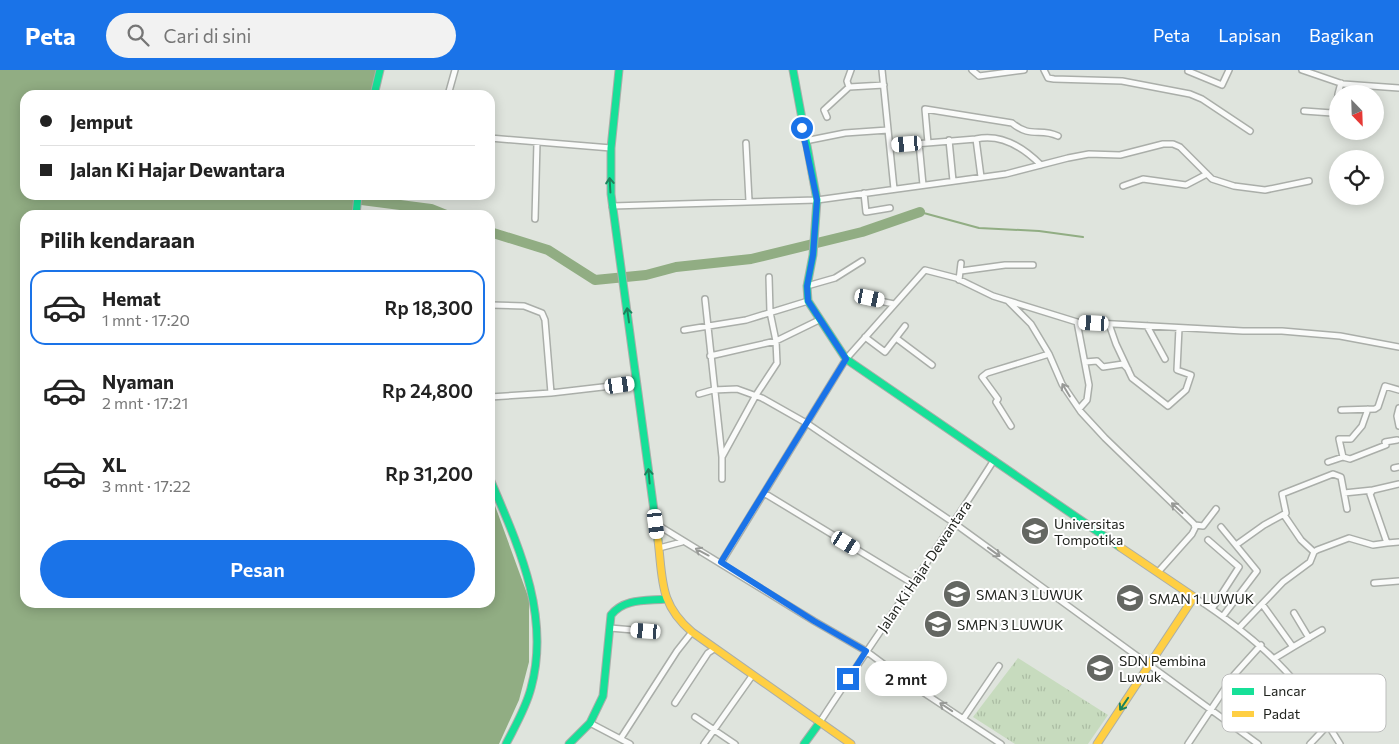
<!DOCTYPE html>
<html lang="id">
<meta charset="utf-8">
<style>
:root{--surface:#fff;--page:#f2f2f2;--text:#222;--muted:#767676;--line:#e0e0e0;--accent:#1a73e8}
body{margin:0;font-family:Commissioner,sans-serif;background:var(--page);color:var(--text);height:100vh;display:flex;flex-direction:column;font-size:19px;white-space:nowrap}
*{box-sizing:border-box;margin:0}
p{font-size:16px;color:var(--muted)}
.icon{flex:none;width:28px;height:28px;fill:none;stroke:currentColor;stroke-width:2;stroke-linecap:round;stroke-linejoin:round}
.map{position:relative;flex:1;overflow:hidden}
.drawer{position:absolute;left:20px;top:140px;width:475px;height:398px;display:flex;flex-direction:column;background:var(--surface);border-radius:15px;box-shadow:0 2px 12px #0003}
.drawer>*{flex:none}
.hud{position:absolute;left:20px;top:20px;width:475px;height:110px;border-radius:15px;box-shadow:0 2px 12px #0003;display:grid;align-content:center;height:110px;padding:0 20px;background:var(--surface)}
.needle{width:32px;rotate:157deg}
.controls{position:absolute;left:1329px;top:15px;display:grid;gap:10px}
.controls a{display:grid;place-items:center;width:55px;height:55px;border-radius:50%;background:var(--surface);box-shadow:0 2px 12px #0003;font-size:25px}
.end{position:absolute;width:22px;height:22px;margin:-11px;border:6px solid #1a73e8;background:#fff;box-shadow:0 0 0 2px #fff}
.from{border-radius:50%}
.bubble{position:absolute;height:35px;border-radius:18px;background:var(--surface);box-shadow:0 2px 12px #0003;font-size:16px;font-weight:600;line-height:35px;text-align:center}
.car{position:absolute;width:15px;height:30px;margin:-15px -8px;border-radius:6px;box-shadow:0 0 4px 1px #0007;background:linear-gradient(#fff 24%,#345 0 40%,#fff 0 76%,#345 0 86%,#fff 0)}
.hud b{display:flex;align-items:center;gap:18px;height:48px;font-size:19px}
.hud b+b{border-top:1px solid var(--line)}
.hud i{width:12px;height:12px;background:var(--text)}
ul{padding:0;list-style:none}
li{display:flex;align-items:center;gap:15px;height:75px;margin:0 10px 8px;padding:0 10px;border:2px solid transparent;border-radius:15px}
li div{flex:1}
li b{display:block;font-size:19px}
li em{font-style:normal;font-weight:600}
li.active{border-color:var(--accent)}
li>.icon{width:45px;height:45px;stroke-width:1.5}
h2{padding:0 20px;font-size:22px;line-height:60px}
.action{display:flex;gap:10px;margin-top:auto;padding:10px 20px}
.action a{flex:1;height:58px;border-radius:30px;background:var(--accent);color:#fff;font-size:20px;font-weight:600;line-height:58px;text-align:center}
header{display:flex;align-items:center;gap:30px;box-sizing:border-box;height:70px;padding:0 25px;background:var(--accent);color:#fff}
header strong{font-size:24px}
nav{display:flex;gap:28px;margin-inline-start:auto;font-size:18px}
.search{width:350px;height:45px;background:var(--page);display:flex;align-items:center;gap:12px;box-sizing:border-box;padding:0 18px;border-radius:28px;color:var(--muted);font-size:19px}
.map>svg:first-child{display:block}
.park{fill:url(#park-tufts)}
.water{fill:#91ad83}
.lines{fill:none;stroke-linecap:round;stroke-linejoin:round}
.stream{stroke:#91ad83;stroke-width:2}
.river{stroke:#91ad83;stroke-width:10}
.street-casing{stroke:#aaaea9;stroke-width:8}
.fast-casing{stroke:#aaaea9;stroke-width:9}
.slow-casing{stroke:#aaaea9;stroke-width:9}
.street{stroke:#fafbfa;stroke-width:5}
.fast{stroke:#16e098;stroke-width:7}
.slow{stroke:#ffcf43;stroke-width:7}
.oneway{stroke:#1c825c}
.oneway2{stroke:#989a97}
.route{stroke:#1a73e8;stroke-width:6}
.labels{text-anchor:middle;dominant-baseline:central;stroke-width:4;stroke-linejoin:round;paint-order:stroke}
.poi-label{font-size:14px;fill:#21241f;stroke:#fff;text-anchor:start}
.street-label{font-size:14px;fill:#21241f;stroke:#fff}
.key{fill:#fff;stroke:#bcbdbc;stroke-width:1}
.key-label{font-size:14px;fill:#21241f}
</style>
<header>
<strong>Peta</strong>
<div class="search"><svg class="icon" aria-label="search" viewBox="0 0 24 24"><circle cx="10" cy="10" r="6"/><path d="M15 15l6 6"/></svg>Cari di sini</div>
<nav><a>Peta</a><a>Lapisan</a><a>Bagikan</a></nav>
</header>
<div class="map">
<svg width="1399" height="674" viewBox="0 0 1399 674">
<defs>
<pattern id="park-tufts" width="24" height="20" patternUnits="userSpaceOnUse" patternTransform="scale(1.25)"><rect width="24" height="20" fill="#c7dbbe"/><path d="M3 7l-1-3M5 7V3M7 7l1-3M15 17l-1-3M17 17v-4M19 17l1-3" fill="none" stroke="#abbca3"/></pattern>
</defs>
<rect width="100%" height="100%" fill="#dfe4dd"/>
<path class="park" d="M1018,588L1108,645L1088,674H1015L973,647Z"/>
<path class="water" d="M0,0H379L372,25H25V125H354L353,145H25V532H490V422L529,529V592L519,630L499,674H0Z"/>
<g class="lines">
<path class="stream" d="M920,142L979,158L1039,161L1083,167"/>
<path class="river" d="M354,129L431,139L446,145
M490,162L548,180L595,210L646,205L676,197L751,189L862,162L920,142"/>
<defs>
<path id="street" d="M882,0L894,119
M972,0L979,6L1024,0
M1044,0L1048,8L1054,9L1122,11L1190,24L1202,29L1250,61
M1302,0L1343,14L1399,18
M1188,1L1222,15L1229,0
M849,17L847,11L851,0
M1338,24L1341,13
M448,25L455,0
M1304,41L1332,43L1338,26
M827,47L824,40L849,17L884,15
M490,68L611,78
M949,70L953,111
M805,71L845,63L888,60
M746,73L749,131
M919,73L923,115
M928,73L925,39L1012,53C1031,69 1040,57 1058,66
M890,76L976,69
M981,107L976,69C1002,63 1024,78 1041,95
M1123,116L1143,109L1186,115L1207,104
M864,123L866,142L890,138
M612,136L817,130L1006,104L1068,88L1089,84L1120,85L1163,74H1173L1180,77L1212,109L1234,116L1265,120L1309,111
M535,149L537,72
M961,201L1005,195H1033
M959,210L961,193
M807,216L835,208L862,191
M865,228L894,234
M705,229L722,387
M1008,231L1031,254L1049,284L1062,314L1081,342L1105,368L1194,454L1195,458L1192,464L1159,501
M490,235L524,236L542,243L545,250L551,323L637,313
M1077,252L1089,315L1087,330L1079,339
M1109,254L1116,274L1132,308L1168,336L1186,320L1191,305L1177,300L1179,258
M1147,256L1165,289
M684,260L746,250L808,231
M865,267L885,282L905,256
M896,268L932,295
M710,286L776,271L819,250
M1085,292L1097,291L1103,297L1123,294L1128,299
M699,324L713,320L737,319L762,328L808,354L954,453L1258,674
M490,327L551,323
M1399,338L1397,346L1399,356
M1341,340L1375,339L1378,337L1385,316L1399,320
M1011,356L996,332L998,329L982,307L987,303L1049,284
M1343,387L1339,369H1351L1362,356L1368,339
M1328,392L1343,387L1350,389L1386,375L1385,372L1397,370
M1394,398L1399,397
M722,409V387L756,325L777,293L776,271L770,242L769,207
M1399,414L1373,420L1370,424L1387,473L1399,472
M764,423L912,513
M1347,439L1344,423L1373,420
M1284,445L1301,470L1314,482
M656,454L814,551L866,581L909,613L1001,674
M1195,455L1203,456L1216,439
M1221,457L1257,501L1223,546
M1208,470L1239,497L1212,539
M1236,475L1264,455L1286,443L1282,424L1333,404L1341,407L1344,423
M659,478L682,472
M721,493L846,289L925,200L956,208L993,226L1077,252L1243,261H1282L1340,266L1399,277
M1374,513L1399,511
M1194,527C1259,569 1300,608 1340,674
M1262,534L1283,512L1310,492L1314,482L1317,480L1349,468L1373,475L1387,473
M1294,543L1309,568
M1240,557L1262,534L1293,577L1275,588
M610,558L645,561
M1293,577L1322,560
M675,633L708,583L714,579
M695,647L735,674
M963,649L999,596
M1325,651L1380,618
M820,652C877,564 938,479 994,390
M590,653L630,674
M621,668L677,581L692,562
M704,674L752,606
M1188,674L1234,605L1261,575
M1310,674L1328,655"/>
<path id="fast" d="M619,0L611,78V124L658,470
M793,0L817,130L813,185L807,216L808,231L846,289L1120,477
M374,25L380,0
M356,145L358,125
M490,409C518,475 551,545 531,618C526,638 515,656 506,674
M569,674L590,653L603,626L611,545C624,528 647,531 666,529
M804,674L820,652"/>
<path id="slow" d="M658,470C663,510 659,534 692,562L851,674
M1097,674L1194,527L1120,477"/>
</defs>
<use href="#street" class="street-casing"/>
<use href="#fast" class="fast-casing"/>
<use href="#slow" class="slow-casing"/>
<use href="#street" class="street"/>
<use href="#fast" class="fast"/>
<use href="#slow" class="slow"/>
</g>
<defs><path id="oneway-shaft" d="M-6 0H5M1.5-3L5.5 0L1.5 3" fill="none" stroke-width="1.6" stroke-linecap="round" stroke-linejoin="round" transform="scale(1.25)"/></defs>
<g class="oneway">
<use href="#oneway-shaft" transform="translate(610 115) rotate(-93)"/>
<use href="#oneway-shaft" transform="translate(628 245) rotate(-98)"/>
<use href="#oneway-shaft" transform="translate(649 406) rotate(-95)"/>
<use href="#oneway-shaft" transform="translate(1124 634) rotate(124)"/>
</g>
<g class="oneway2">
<use href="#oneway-shaft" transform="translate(1066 320) rotate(-121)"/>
<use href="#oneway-shaft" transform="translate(1177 438) rotate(-137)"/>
<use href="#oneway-shaft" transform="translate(702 482) rotate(-152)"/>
<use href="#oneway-shaft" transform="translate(994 482) rotate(36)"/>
<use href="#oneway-shaft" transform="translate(946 637) rotate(-146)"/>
</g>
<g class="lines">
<path class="route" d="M802,58L817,130L813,185L807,216L808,231L846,289L721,492L814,551L866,581L848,609"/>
</g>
<defs>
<symbol id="school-disc" viewBox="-11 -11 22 22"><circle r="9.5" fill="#646762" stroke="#fff"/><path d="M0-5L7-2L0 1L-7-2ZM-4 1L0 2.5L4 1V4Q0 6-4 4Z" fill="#fff"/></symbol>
</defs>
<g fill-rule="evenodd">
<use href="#school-disc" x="1019" y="445" width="32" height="32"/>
<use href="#school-disc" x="941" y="508" width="32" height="32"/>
<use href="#school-disc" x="1114" y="512" width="32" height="32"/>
<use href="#school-disc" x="922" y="538" width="32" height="32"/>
<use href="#school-disc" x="1084" y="582" width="32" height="32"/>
</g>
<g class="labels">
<g class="poi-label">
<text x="1054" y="453">Universitas<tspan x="1054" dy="16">Tompotika</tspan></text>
<text x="976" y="524">SMAN 3 LUWUK</text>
<text x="1149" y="528">SMAN 1 LUWUK</text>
<text x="957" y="554">SMPN 3 LUWUK</text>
<text x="1119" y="590">SDN Pembina<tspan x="1119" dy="16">Luwuk</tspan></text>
</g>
<g class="street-label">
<text transform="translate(924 496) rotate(-56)">Jalan Ki Hajar Dewantara</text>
</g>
</g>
<rect x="1222" y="604" width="164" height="58" rx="8" class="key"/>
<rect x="1232" y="618" width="22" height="7" fill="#16e098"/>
<rect x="1232" y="641" width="22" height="6" fill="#ffcf43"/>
<g class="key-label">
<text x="1263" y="626">Lancar</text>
<text x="1263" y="649">Padat</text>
</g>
</svg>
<div class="controls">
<a><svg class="needle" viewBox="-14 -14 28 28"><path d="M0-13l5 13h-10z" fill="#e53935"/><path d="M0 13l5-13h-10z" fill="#767676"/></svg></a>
<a><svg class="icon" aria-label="locate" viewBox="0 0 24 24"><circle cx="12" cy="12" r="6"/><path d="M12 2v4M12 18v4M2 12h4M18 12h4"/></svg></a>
</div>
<i class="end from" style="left:802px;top:58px"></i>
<i class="end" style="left:848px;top:609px"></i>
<div class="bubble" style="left:865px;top:591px;width:82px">2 mnt</div>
<i class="car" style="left:907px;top:74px;rotate:265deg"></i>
<i class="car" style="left:870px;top:228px;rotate:102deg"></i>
<i class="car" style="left:1094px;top:253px;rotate:273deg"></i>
<i class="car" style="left:620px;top:315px;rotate:82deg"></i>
<i class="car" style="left:656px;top:454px;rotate:173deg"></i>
<i class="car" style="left:846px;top:473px;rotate:121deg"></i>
<i class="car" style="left:646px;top:561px;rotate:274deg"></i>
<div class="hud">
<b><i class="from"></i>Jemput</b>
<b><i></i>Jalan Ki Hajar Dewantara</b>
</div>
<section class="drawer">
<h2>Pilih kendaraan</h2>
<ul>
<li class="active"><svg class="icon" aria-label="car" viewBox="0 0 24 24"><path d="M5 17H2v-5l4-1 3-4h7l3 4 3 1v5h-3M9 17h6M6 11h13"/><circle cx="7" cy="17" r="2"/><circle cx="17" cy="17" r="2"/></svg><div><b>Hemat</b><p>1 mnt · 17:20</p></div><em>Rp 18,300</em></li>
<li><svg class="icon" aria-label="car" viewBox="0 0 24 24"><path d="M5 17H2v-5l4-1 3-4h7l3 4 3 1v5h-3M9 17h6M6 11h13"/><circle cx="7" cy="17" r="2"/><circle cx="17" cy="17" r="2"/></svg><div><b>Nyaman</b><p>2 mnt · 17:21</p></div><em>Rp 24,800</em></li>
<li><svg class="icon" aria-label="car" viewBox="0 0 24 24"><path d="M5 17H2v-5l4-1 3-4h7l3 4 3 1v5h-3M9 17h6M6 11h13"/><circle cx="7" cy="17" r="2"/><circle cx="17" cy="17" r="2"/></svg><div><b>XL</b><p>3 mnt · 17:22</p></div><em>Rp 31,200</em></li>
</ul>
<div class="action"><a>Pesan</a></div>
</section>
</div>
